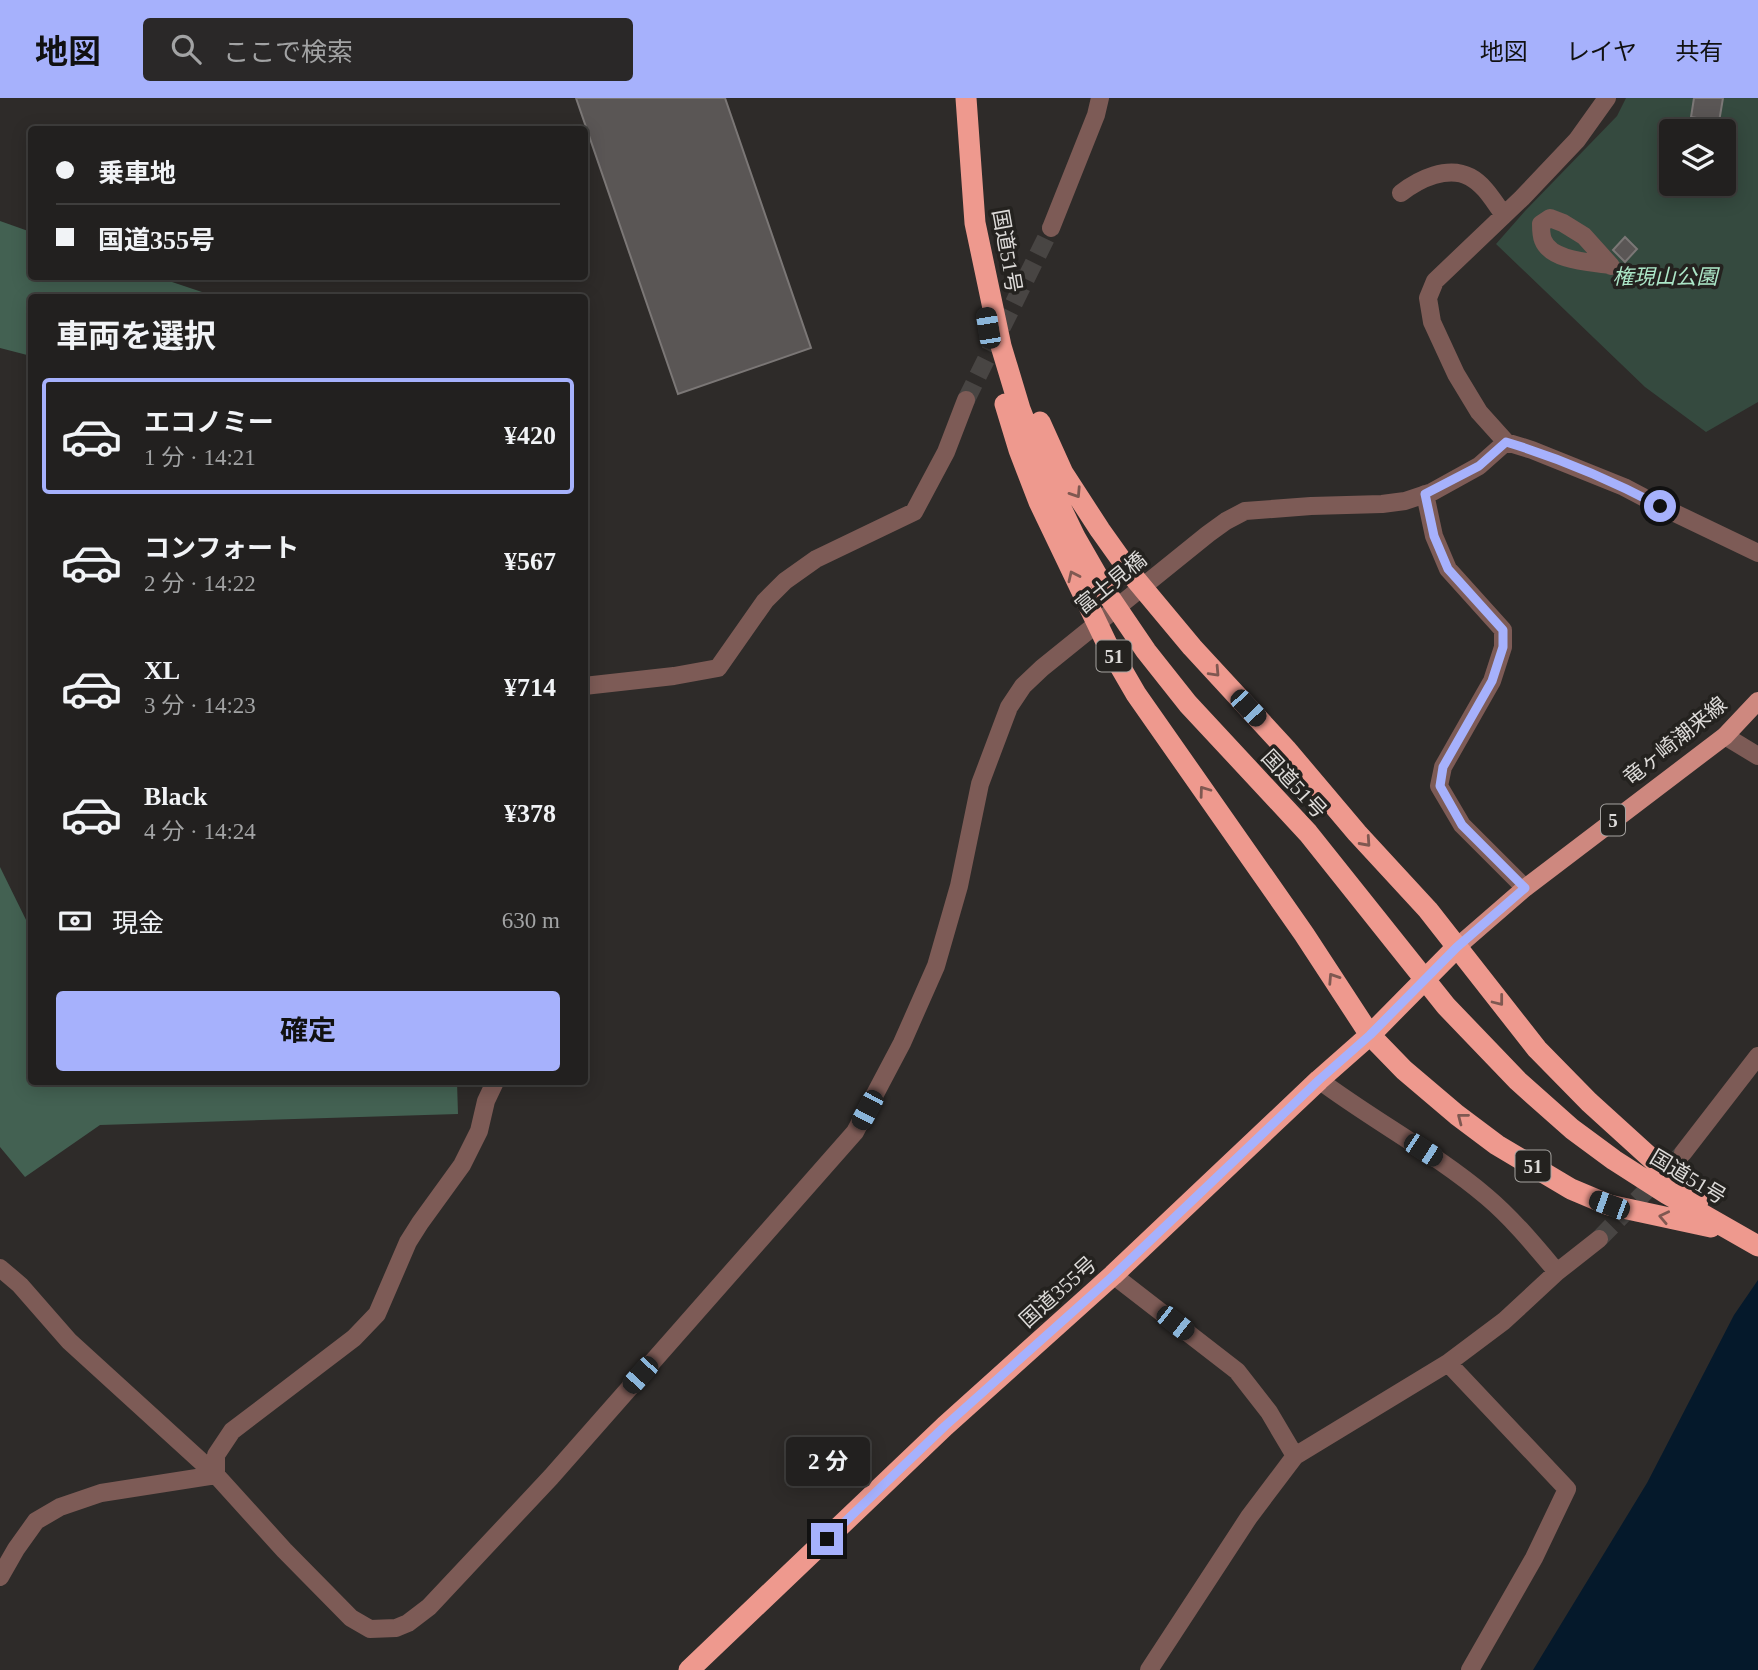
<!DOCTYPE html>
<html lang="ja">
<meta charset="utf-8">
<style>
:root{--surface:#22201f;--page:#2a2828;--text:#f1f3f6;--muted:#a2a3a4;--line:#3f3e3d;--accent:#a6b1fc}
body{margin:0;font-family:"Times New Roman","Noto Sans JP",serif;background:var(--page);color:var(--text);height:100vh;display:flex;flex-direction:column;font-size:26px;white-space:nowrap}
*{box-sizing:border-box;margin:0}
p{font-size:23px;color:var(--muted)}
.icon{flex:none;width:38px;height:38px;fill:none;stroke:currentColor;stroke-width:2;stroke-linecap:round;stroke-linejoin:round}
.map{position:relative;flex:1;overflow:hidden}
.sheet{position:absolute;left:28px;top:196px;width:560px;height:791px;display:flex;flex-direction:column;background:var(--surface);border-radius:7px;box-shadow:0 4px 18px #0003,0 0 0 2px var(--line)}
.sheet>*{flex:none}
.guide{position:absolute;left:28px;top:28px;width:560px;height:154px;border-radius:7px;box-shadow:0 4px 18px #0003,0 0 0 2px var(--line);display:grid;align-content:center;height:154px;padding:0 28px;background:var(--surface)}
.fabs{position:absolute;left:1659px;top:21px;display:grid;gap:14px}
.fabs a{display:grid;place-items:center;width:77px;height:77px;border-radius:7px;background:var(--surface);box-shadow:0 4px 18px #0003,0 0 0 2px var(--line);font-size:35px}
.end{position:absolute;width:32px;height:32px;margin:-16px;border:9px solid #a6b1fc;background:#111;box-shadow:0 0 0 4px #111}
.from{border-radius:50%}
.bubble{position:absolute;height:49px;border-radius:7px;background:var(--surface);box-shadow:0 4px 18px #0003,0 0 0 2px var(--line);font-size:23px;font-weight:700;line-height:49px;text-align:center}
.car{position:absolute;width:21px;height:42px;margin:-21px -10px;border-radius:9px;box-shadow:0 0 5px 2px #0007;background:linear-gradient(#222 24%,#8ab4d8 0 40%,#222 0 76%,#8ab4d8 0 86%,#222 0)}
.guide b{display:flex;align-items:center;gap:24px;height:66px;font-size:26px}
.guide b+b{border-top:2px solid var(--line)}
.guide i{width:18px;height:18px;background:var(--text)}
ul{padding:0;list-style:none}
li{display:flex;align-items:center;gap:21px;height:116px;margin:0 14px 10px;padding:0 14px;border:4px solid transparent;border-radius:7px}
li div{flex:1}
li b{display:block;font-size:26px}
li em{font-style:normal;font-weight:700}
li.active{border-color:var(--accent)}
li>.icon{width:63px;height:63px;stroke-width:1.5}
h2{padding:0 28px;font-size:32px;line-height:84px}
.pay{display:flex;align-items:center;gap:18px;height:77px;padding:0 28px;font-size:26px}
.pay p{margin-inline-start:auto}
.button{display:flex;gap:14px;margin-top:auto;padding:14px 28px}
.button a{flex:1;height:80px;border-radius:7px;background:var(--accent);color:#111;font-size:28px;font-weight:700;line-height:80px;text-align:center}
header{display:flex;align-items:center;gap:42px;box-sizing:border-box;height:98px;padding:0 35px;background:var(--accent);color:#111}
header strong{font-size:33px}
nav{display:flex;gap:38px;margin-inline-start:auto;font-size:24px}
.search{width:490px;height:63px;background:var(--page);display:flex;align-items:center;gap:18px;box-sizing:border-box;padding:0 24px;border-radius:7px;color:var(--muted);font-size:26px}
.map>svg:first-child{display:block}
.green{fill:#354a3f;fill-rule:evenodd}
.forest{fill:#436152}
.water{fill:#05192b}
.building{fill:#5a5655;stroke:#7b7776;stroke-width:2}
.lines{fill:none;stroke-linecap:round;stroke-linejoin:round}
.minor-tunnel{stroke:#484543;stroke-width:18;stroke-dasharray:18 9;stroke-linecap:butt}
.minor{stroke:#7d5b56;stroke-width:18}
.major{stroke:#ce887f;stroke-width:18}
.highway{stroke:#ee998e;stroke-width:21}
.oneway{stroke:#7f5851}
.route{stroke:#a6b1fc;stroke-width:9}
.labels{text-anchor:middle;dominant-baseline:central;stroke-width:7;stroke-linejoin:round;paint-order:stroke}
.shield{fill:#24221f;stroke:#a5a3a0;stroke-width:2}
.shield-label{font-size:19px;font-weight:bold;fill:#dcdad8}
.street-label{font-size:21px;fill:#dcdad8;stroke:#24221f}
.park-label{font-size:21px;font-style:italic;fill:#ace7c8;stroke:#24221f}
</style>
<header>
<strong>地図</strong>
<div class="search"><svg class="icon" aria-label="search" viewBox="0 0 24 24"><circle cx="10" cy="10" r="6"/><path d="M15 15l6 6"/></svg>ここで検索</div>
<nav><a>地図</a><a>レイヤ</a><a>共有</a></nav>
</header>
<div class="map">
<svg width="1758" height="1572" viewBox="0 0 1758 1572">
<rect width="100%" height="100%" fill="#2e2b29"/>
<path class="green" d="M1626,0H1758V304L1706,334L1645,289L1496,146L1525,113L1617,18ZM1671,33H1724V86H1671Z"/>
<path class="forest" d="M0,123L31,134L32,178L157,179L217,199L32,200L31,258L0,250Z
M0,769L31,832L32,984H457L458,1016L100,1027L25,1079L0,1049Z"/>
<path class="water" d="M1758,1182V1572H1533L1647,1385L1734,1217Z"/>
<path class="building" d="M576,0H725L811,250L678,296Z
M1694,0H1723L1719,24L1691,19Z
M1625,139L1637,151L1625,164L1613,152Z"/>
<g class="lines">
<path class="minor-tunnel" d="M966,302L1051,130
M1599,1141L1683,1055"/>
<path class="minor" d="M1607,0L1577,42L1522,100L1435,183L1428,200L1432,224L1456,276L1479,314L1506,344L1532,352L1624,389L1660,408L1758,455
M1401,95C1419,81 1448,67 1470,79C1485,87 1494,104 1504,117
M1051,130L1096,17L1100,0
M1609,167C1590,164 1551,163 1543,142C1541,137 1541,131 1541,126L1550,120L1563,125L1584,138L1611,168
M1425,396L1434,438L1448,471L1503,532V549L1492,583L1443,669L1439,688L1462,727L1525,790
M584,588L674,578L718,570L765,503L785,483L816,461L914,414L946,354L966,302
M1725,638L1758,658
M1319,982C1374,1023 1435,1055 1487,1099C1513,1121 1535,1148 1557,1174
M1683,1055L1758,958
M0,1170L20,1187L69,1243L216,1377L284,1452L351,1520L370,1531L396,1530L408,1525L429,1509L551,1379L855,1034L902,945L936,868L959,788L980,686L1009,609L1023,588L1042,570L1208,436L1226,423L1245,413L1311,408L1382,406L1405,403L1432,394L1479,368L1506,344
M1113,1177L1237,1273L1269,1314L1295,1358L1448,1265L1567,1391L1534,1460L1470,1572
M1448,1265L1504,1223L1557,1174L1599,1141
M216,1377V1357L232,1333L354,1240L377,1216L408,1144L420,1125L462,1067L479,1033L486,1003L495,984
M0,1479L16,1451L36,1423L60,1409L101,1395L216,1377
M1149,1572L1249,1419L1295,1358"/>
<path class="major" d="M1457,849L1525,790L1725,638L1758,603"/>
<path class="highway" d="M966,0L975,125L1001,248L1020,311L1049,385L1075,439L1110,500L1146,553L1188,606L1308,735L1446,908L1518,983L1572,1031L1614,1062L1667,1096L1758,1148
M1005,306L1019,352L1039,404L1107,546L1136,596L1304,836L1370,937L1404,972L1457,1017L1497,1047L1571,1091L1609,1107L1711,1129
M1040,324L1063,375L1100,432L1132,477L1192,549L1286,651L1357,735L1428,812L1537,951L1589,1004L1698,1103
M689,1572L945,1328L1113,1177L1319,982L1370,937L1457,849"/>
</g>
<defs><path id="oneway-chevron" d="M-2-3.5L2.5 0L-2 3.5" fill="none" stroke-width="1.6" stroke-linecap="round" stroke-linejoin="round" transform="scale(1.75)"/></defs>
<g class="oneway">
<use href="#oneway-chevron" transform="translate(1076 395) rotate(57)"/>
<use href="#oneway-chevron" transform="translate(1073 478) rotate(-115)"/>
<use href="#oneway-chevron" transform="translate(1215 574) rotate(47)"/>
<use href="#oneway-chevron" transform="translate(1204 693) rotate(-126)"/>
<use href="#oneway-chevron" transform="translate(1366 744) rotate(48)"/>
<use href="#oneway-chevron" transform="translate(1333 880) rotate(-123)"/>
<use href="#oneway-chevron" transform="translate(1499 903) rotate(52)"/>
<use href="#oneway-chevron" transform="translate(1462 1020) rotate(-142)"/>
<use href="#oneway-chevron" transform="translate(1664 1119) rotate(-168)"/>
</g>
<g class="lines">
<path class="route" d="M827,1441L945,1328L1114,1177L1319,982L1370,937L1457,849L1525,790L1462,727L1440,688L1443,669L1492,583L1503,549V532L1448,471L1434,438L1425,396L1479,368L1506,344C1559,360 1611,382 1660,408"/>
</g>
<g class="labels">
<g class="shield">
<rect x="1096.5" y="542.5" width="35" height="31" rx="5"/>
<rect x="1601" y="706.5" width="24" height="31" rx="5"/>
<rect x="1515.5" y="1052.5" width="35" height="31" rx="5"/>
</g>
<g class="shield-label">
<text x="1114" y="558">51</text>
<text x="1613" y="722">5</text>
<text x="1533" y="1068">51</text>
</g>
<g class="street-label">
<text transform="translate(1007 153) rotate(80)">国道51号</text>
<text transform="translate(1111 485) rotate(-39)">富士見橋</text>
<text transform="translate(1675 643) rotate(-39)">竜ヶ崎潮来線</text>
<text transform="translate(1294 686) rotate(47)">国道51号</text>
<text transform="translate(1688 1079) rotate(31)">国道51号</text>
<text transform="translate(1058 1194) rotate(-42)">国道355号</text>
</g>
<g class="park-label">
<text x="1665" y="179">権現山公園</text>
</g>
</g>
</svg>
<div class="fabs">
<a><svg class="icon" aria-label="layers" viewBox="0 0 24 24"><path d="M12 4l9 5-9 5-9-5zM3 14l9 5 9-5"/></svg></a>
</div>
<i class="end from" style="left:1660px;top:408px"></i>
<i class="end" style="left:827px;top:1441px"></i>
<div class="bubble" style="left:786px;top:1339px;width:84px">2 分</div>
<i class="car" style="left:988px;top:230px;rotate:351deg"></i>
<i class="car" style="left:1248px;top:610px;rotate:137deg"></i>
<i class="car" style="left:867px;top:1012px;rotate:208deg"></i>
<i class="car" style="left:1423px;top:1052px;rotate:123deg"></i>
<i class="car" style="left:1609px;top:1107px;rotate:290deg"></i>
<i class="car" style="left:1175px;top:1225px;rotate:128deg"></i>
<i class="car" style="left:640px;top:1277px;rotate:222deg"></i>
<div class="guide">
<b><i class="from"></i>乗車地</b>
<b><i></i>国道355号</b>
</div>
<section class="sheet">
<h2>車両を選択</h2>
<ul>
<li class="active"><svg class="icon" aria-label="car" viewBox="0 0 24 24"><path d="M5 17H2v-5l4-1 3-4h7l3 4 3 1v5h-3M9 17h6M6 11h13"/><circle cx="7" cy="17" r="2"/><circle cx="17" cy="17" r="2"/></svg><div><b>エコノミー</b><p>1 分 · 14:21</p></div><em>¥420</em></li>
<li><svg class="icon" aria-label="car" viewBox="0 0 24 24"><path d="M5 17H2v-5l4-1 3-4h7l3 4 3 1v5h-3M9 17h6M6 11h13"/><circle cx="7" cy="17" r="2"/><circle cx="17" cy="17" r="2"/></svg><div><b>コンフォート</b><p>2 分 · 14:22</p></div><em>¥567</em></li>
<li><svg class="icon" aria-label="car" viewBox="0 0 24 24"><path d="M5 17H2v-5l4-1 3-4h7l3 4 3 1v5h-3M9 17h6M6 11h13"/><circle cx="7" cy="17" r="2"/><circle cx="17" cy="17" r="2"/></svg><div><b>XL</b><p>3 分 · 14:23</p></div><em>¥714</em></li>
<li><svg class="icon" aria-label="car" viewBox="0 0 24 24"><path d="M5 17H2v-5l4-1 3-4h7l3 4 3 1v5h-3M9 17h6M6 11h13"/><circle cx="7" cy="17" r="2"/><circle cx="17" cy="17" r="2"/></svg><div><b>Black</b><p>4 分 · 14:24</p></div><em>¥378</em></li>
</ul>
<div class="pay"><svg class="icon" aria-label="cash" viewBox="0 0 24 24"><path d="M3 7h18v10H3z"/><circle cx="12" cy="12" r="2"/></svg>現金<p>630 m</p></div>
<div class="button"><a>確定</a></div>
</section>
</div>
